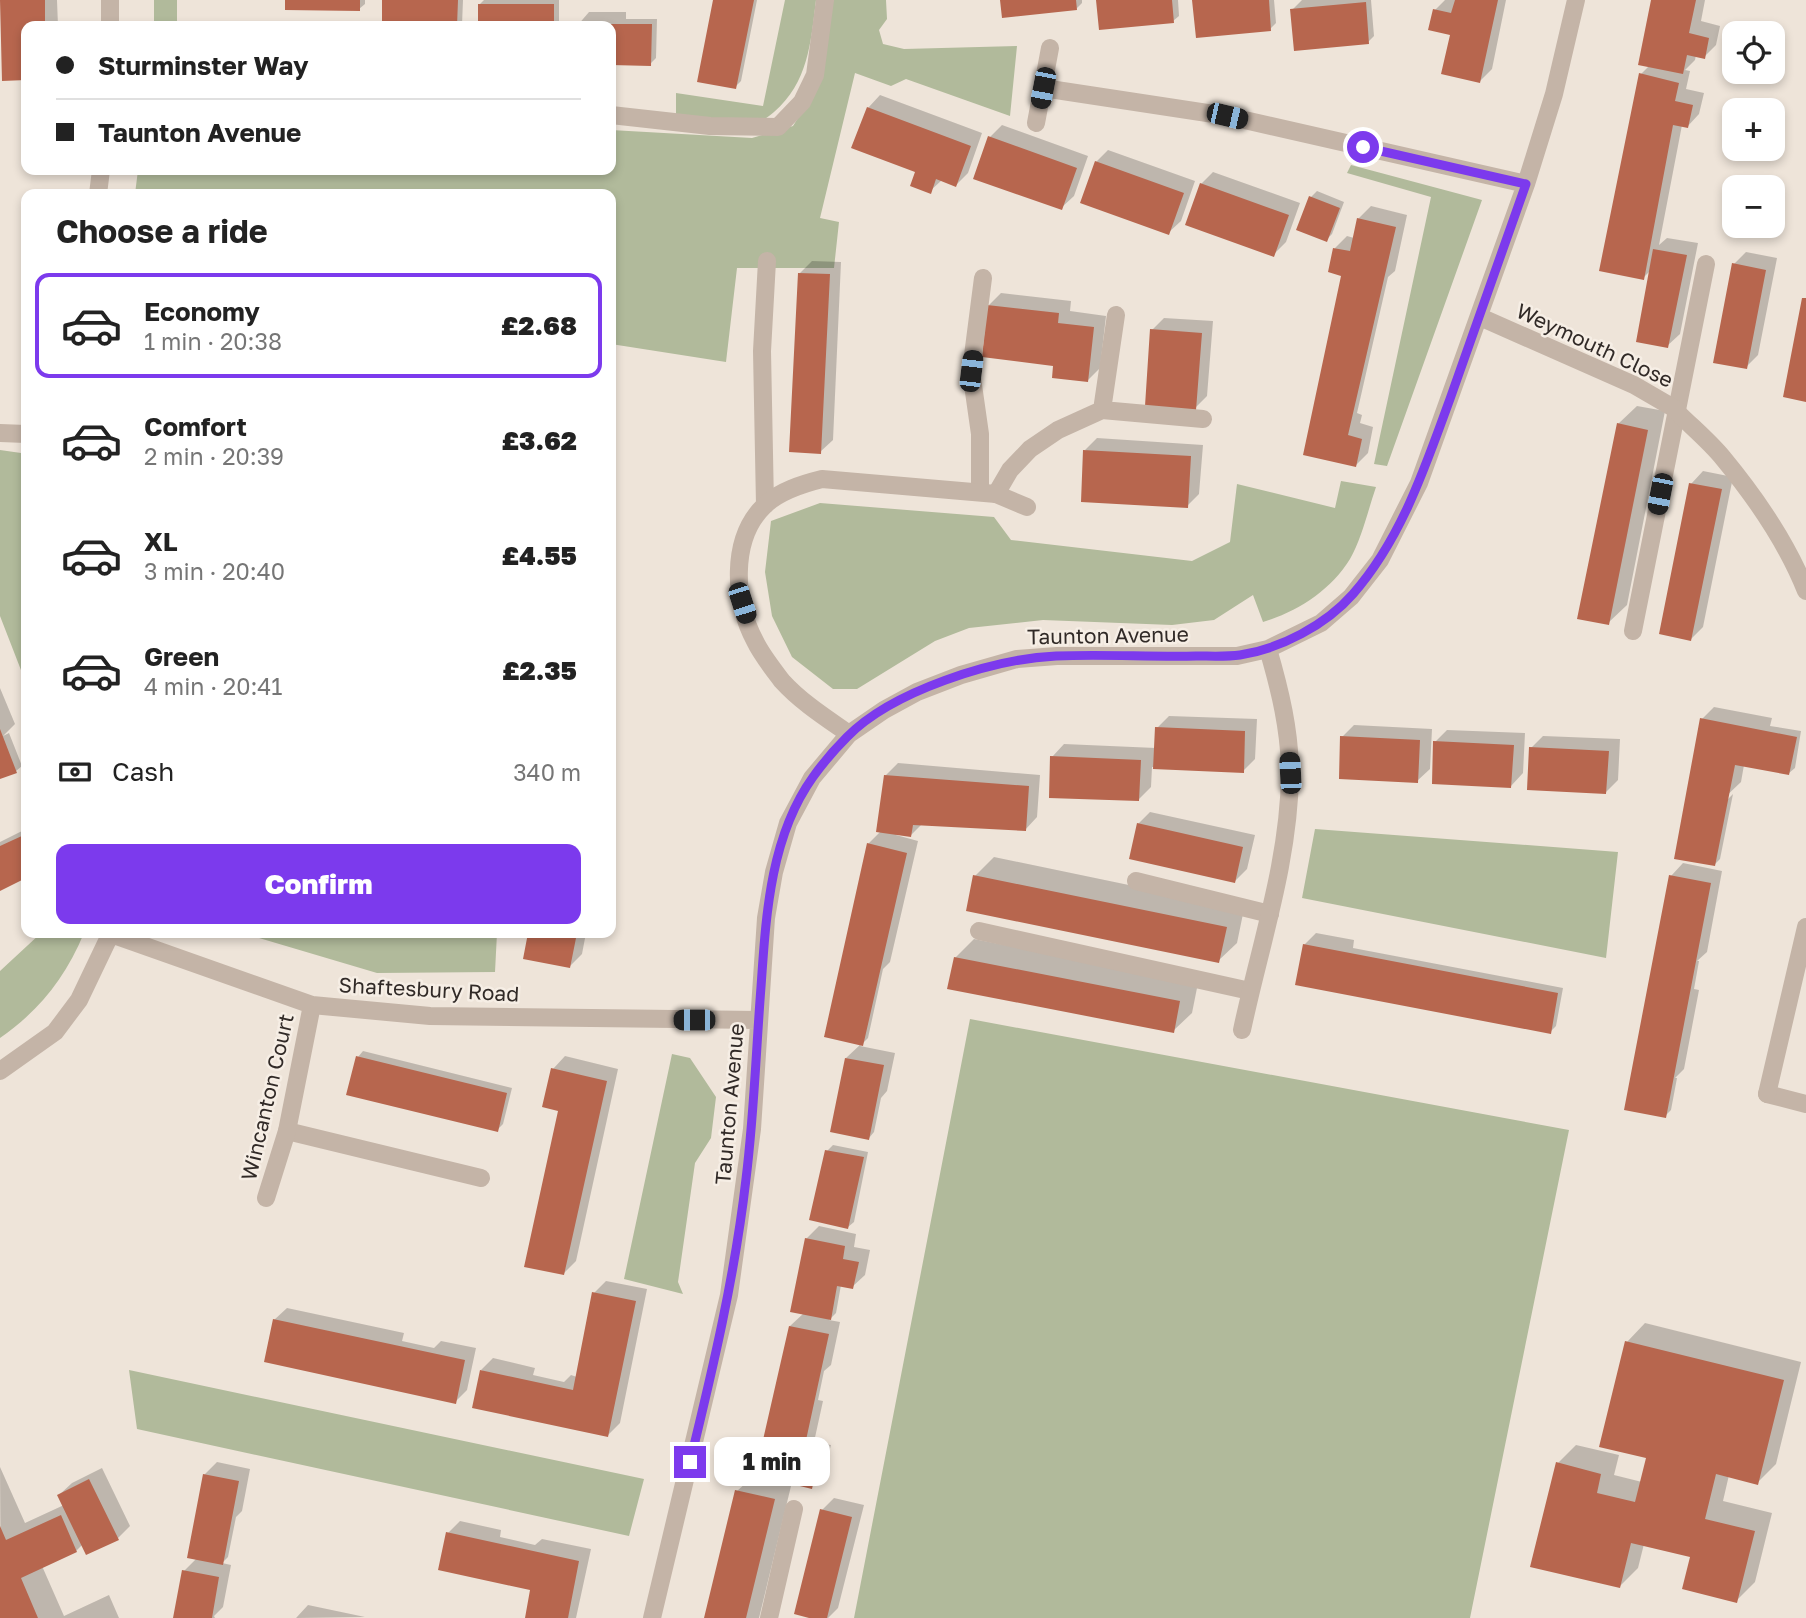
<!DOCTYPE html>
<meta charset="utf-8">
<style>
:root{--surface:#fff;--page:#f2f2f2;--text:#222;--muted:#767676;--line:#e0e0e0;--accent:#7c3aed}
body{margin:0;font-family:"Golos Text",sans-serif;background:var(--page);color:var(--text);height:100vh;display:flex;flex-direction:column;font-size:26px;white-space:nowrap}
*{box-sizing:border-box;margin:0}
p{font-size:23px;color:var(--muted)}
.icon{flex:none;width:38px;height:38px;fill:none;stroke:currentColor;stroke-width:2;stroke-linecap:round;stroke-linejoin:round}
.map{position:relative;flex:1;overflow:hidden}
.drawer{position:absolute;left:21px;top:189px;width:595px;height:749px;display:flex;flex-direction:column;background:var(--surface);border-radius:14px;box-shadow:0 4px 10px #0003}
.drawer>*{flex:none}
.banner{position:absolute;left:21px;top:21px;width:595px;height:154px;border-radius:14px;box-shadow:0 4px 10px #0003;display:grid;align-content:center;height:154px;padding:0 35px;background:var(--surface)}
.controls{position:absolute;left:1722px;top:21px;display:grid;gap:14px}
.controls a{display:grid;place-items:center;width:63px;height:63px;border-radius:14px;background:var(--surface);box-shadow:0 4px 10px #0003;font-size:35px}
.end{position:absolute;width:32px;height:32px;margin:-16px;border:9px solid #7c3aed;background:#fff;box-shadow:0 0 0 4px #fff}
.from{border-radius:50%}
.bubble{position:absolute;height:49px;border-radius:14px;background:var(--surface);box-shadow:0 4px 10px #0003;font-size:23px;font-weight:800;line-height:49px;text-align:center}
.car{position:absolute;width:21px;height:42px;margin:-21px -10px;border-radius:9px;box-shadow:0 0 5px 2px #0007;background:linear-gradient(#222 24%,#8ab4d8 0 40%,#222 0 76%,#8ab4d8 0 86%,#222 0)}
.banner b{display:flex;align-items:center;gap:24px;height:66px;font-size:26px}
.banner b+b{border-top:2px solid var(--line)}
.banner i{width:18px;height:18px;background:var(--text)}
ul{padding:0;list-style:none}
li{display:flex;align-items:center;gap:21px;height:105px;margin:0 14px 10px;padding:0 21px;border:4px solid transparent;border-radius:14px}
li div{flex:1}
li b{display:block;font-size:26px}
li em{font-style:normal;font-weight:800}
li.selected{border-color:var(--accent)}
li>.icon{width:63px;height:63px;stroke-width:1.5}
h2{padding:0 35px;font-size:32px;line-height:84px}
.pay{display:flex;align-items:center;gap:18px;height:77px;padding:0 35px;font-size:26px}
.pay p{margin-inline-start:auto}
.primary-button{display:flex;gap:14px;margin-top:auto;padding:14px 35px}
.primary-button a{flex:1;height:80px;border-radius:14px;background:var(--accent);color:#fff;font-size:28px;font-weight:800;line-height:80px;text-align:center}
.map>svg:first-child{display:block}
.green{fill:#b1ba9b}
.shadow{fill:#0003}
.building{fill:#b7664e}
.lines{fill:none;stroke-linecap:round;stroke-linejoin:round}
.lane{stroke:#c4b4a7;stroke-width:18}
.street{stroke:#c4b4a7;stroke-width:18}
.route{stroke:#7c3aed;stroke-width:9}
.labels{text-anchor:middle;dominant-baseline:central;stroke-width:5;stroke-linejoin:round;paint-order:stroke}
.street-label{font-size:21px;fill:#312a27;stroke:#f6eee5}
</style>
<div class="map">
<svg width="1806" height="1618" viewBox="0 0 1806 1618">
<rect width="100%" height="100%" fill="#eee4d9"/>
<path class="green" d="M154,0H177V26H154Z
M785,0H816C811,42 808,83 774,112C769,116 762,122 756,123C743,127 692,120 676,119V93L763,106Z
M831,0H886L887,19L879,30L883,44L904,49L1017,46L1010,116L906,79L891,86L855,73L820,218L839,222L834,268H737L726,362L611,344V194H135L138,170H611V130L752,138L793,126L814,92Z
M1351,165L1482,200L1387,466L1374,464L1431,197L1347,173Z
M0,450L21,453L26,460V683L0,616Z
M1341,481L1376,487C1368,510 1362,538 1350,559C1331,590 1297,612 1263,622L1253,595L1214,620L1172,625L1043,620L969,628L935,641L857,689H833L792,657L772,616L765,572L771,521L820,503L994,517L1011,540L1192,561L1230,542L1237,484L1335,508Z
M1315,829L1618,852L1606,958L1302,898Z
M41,933H84C65,978 40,1010 0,1038V971Z
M242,933H497L495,972L377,973Z
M970,1019L1569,1130L1470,1618H854Z
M672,1054L690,1058L716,1097L711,1138L695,1163L678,1282L683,1294L624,1279Z
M129,1370L644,1479L629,1536L137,1429Z"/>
<path class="shadow" d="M1,0H57L58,26H26V78L4,79Z
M286,0H365V4L359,9Z
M384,0H463L462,25L383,26Z
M484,0H559V26H479L480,4Z
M715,0H757L741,81L735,87Z
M1002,0H1082V3L1076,9Z
M1098,0H1178L1179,16L1173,21Z
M1194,0H1274L1276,23L1270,29Z
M1302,0H1371L1374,36L1368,42L1292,10Z
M1445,0H1506L1492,69L1480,81L1452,34L1435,10Z
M1653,0H1705L1701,21L1720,26L1716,45L1704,57L1696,55L1695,60L1685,70L1690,71L1686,89L1704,93L1699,114L1687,127L1682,125L1659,245L1667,238L1698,243L1680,334L1667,346L1651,270L1643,278L1641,74L1650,65Z
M589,12H626V19H657L656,58L650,64L611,63V26H577Z
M880,95L982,133L968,173L956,185L942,180L930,191L868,108Z
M1002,125L1088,156L1074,196L1061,208L990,137Z
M1108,150L1195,181L1181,221L1168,233L1096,162Z
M1213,172L1300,203L1286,242L1273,255L1201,184Z
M1317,191L1344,202L1332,234L1326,240L1311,197Z
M1371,206L1407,215L1395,271L1388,277L1357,413L1362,415L1360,423L1373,427L1368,453L1356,465L1305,454L1343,276L1335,248L1347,236L1354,238L1358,219Z
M1746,252L1777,258L1758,355L1746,367L1734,264Z
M812,261L841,262L833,440L820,452L800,273Z
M1001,293L1071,301L1070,311L1106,316L1100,368L1088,380L1055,364L989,305Z
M1164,318L1213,321L1207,396L1195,408L1152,330Z
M1637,406L1665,411L1627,605L1608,623L1618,424Z
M1097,438L1203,445L1199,494L1187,506L1085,450Z
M1703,471L1733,477L1703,627L1691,639V484Z
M611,484L615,485L611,503Z
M0,688L15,724L3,736L9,733L22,766L16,771L0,778Z
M1714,707L1772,718L1770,726L1801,731L1795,768L1789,773L1744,765L1741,782L1721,801L1724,803L1733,794L1720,859L1715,864L1702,719Z
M1169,716L1257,719L1255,759L1243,771L1152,767L1151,787L1138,800L1052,757L1064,744L1156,748L1157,728Z
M1354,725L1432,729L1430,769L1417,781L1342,737Z
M1447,730L1525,733L1523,773L1511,786L1435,742Z
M1543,736L1620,739L1618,780L1606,792L1531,748Z
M898,763L1040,775L1037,817L1025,830L922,824L911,835L896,833V835L918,841L890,962L883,969L868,1038L860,1046L895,1053L887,1091L881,1098L874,1132L869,1138L846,1058L861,1044L868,844L881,831L885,776Z
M1150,812L1255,835L1247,869L1235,881L1138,824Z
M26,829V877L0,889V842Z
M994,857L1244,909L1237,943L1218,961L975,876Z
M1683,863L1722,871L1707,952L1697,961H1699L1694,989L1699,990L1684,1069L1675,1078H1677L1671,1110L1665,1116L1671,876Z
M530,933H586L582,954L570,966L525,957Z
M1316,933L1354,940L1353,948L1563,988L1556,1026L1550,1032L1304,945Z
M974,939L1198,983L1192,1013L1173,1031L955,958Z
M363,1051L512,1088L503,1124L497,1130L358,1057Z
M565,1056L618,1069L576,1261L564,1273L560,1110L553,1069Z
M833,1145L868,1152L854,1222L848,1227L827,1151Z
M819,1226L856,1234L854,1247L870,1250L865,1275L852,1287L841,1285L836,1313L829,1320L840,1322L831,1365L824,1371L818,1400L823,1401L814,1442L831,1445L823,1475L811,1487L792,1482L759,1618H706L737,1491L757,1473L790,1326L804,1313L806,1239Z
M606,1281L647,1289L620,1423L608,1435L481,1370L493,1358L535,1368L533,1375L564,1382L571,1375L577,1377L594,1293Z
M287,1308L404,1333L402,1341L434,1348L441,1341L476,1348L467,1390L455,1402L274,1320Z
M1645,1323L1801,1362L1776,1464L1757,1483L1729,1475L1723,1501L1772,1513L1755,1582L1736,1601L1692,1556L1644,1544L1638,1568L1619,1587L1558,1463L1576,1445L1619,1455L1614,1475L1642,1482L1648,1457L1627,1342Z
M217,1462L250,1469L242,1511L236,1517L228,1557L222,1563L231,1565L223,1607L214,1616L215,1618H175L184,1571L197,1558L204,1475Z
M0,1467L25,1523L64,1505L59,1495L72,1483L102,1468L130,1526L118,1538L83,1544L76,1551L42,1566L64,1616L109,1595L119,1618H1Z
M834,1498L864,1505L838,1608L828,1618H816L822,1510Z
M460,1521L501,1530L500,1537L535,1545L542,1539L591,1549L576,1618H526L532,1589L448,1533Z
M308,1605L365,1617L296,1618Z"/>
<path class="building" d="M0,0H45V26H26V80L2,81Z
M285,0H360V11L285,10Z
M382,0H458L457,26H382Z
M713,0H754L736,89L697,82Z
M1000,0H1076L1077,10L1002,18Z
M1096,0H1172L1174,23L1099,30Z
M1192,0H1269L1271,31L1196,38Z
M1455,0H1498L1480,83L1441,74L1450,35L1428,30L1433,9L1451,13Z
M1651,0H1696L1689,33L1709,38L1705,59L1687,55L1683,74L1638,65Z
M1366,2L1369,44L1294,51L1290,9Z
M478,4H554V26H478Z
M575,24H652L651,66L611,65V26H575Z
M1639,73L1679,83L1675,101L1693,105L1688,128L1673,125L1644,280L1599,271Z
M867,107L971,146L956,187L936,179L931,194L910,186L915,172L851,148Z
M988,136L1077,168L1062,210L973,179Z
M1095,161L1184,193L1169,235L1080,203Z
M1200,183L1289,215L1274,257L1185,225Z
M1309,196L1340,208L1327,242L1296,230Z
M1357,218L1396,227L1348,435L1362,439L1356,467L1303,455L1341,276L1328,272L1333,248L1350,251Z
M1653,249L1687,255L1668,348L1636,342Z
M1732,263L1766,270L1747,369L1713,363Z
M798,273L830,274L821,454L789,452Z
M1802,298H1806V402L1783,397Z
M987,305L1059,313L1058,323L1094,327L1088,382L1052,378L1053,366L982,357Z
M1150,329L1202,333L1196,410L1145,406Z
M1617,423L1648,430L1609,625L1577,619Z
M1083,450L1191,456L1188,508L1081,502Z
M1689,483L1722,489L1691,641L1659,634Z
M1700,718L1797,737L1789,775L1735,765L1715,866L1674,859Z
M1155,727L1245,731L1244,773L1153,769Z
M0,729L17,773L0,779Z
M1340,736L1420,740L1418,783L1339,779Z
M1433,741L1514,745L1511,788L1432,784Z
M1529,747L1609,751L1606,794L1527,790Z
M1050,756L1141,760L1139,801L1049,798Z
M884,775L1029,786L1026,831L913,825L911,837L876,832Z
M1137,823L1243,847L1235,883L1129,859Z
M24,835L26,878L0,891V846Z
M867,843L907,853L863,1046L824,1037Z
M973,875L1227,927L1219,963L966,911Z
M1669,875L1711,883L1666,1118L1624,1110Z
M528,933H577L570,968L523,959Z
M1303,944L1558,993L1551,1034L1295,985Z
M954,957L1180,1001L1174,1033L947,989Z
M356,1056L507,1093L498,1132L346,1095Z
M845,1058L884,1065L869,1140L830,1132Z
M551,1068L607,1081L564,1275L524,1267L558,1111L542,1107Z
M825,1150L864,1157L848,1229L809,1220Z
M805,1238L845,1246L843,1259L859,1262L853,1289L837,1286L831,1320L790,1312Z
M592,1292L636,1301L608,1437L472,1408L480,1370L573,1390Z
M273,1319L465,1360L456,1404L264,1362Z
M789,1326L829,1334L803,1454L819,1457L812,1489L755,1475Z
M1625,1341L1784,1380L1758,1485L1716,1474L1705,1519L1755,1531L1737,1603L1682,1589L1690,1557L1631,1543L1620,1588L1530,1567L1556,1462L1601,1474L1597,1493L1635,1502L1646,1458L1599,1447Z
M203,1474L239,1481L223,1565L187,1558Z
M89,1479L119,1540L86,1555L57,1495Z
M735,1490L775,1499L746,1618H704Z
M820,1509L852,1517L827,1618H809L794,1614Z
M61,1515L77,1552L21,1578L38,1618H0V1526L6,1540Z
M446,1532L579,1561L568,1618H525L530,1590L438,1570Z
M182,1570L219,1577L212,1618H173Z"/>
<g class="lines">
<path class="lane" d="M611,115L710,126L778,127L802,102L815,75L825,0
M1102,410L1116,315
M980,492V434L971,371L983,278
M996,494L1010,470L1030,449L1058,430L1102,410L1203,419
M765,505L762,351L767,261
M1633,631L1706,264
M1136,881L1270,914
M979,931L1250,991
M1767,1094L1806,1104
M287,1131L481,1178"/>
<path class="street" d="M110,26V0
M1043,88L1227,116L1526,184
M1036,123L1050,48
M98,194L101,170
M1480,317L1634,385L1677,410V412C1692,427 1710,442 1723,458C1756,498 1787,543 1806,591
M0,433L26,434
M849,734C826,718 801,702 782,681C773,669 761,654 755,641C734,602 730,539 764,506C779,491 802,484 822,479L996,494L1027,507
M111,934L312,1005L430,1016L758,1020
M1242,1030C1260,945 1289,862 1290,774C1290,731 1280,690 1268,649
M0,1071L55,1032L79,1000L111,933
M1767,1094L1806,927
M266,1198L287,1131L312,1005
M652,1618L729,1295L752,1129L766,918L774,872L788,823L812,778L849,734L884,710L917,692L961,675L1017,659L1057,656H1237L1268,649L1321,623L1351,597L1380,560L1419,483L1526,184L1554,94L1576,0
M769,1618L794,1509"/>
</g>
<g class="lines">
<path class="route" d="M690,1462C713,1368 735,1275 746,1179C754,1115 756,1051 761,987C766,916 770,837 813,777C823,763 835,749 847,737C892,691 993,659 1056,656C1102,654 1149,657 1196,656C1210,656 1226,657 1240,655C1280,649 1326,625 1353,594C1402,538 1425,467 1450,399C1476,327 1500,256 1526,184L1363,147"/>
</g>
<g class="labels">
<g class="street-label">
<text transform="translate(1595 345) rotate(25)">Weymouth Close</text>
<text transform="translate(1108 635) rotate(-1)">Taunton Avenue</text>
<text transform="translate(429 989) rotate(3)">Shaftesbury Road</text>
<text transform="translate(267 1097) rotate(-77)">Wincanton Court</text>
<text transform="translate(729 1104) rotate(-85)">Taunton Avenue</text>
</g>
</g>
</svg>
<div class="controls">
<a><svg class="icon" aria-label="locate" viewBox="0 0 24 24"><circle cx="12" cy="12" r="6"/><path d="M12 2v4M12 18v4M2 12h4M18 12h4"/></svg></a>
<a>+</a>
<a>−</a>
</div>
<i class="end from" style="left:1363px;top:147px"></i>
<i class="end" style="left:690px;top:1462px"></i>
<div class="bubble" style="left:714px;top:1437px;width:116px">1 min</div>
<i class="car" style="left:1043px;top:88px;rotate:191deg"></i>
<i class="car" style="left:1227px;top:116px;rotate:103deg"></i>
<i class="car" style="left:971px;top:371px;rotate:7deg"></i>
<i class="car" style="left:1660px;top:494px;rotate:191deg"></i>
<i class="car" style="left:742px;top:603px;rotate:162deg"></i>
<i class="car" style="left:1290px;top:773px;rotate:357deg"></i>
<i class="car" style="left:694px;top:1020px;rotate:270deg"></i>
<div class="banner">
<b><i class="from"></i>Sturminster Way</b>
<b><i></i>Taunton Avenue</b>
</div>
<section class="drawer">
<h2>Choose a ride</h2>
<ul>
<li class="selected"><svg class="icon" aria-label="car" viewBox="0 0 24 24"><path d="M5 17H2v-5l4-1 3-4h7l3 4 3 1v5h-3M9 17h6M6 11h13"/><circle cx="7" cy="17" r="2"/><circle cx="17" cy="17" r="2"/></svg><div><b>Economy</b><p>1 min · 20:38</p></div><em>£2.68</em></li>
<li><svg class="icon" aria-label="car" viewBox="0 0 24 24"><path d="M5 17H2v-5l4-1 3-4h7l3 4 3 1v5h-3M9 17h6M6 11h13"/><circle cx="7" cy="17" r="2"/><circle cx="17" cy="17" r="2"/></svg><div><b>Comfort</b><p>2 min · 20:39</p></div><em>£3.62</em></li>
<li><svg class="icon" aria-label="car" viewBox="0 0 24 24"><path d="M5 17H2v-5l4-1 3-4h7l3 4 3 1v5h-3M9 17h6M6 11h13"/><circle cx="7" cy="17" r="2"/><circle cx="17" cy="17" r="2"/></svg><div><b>XL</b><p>3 min · 20:40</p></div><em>£4.55</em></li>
<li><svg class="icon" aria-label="car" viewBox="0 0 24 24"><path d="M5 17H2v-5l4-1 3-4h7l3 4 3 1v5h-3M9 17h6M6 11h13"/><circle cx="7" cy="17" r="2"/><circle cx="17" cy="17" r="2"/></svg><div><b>Green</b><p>4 min · 20:41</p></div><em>£2.35</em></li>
</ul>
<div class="pay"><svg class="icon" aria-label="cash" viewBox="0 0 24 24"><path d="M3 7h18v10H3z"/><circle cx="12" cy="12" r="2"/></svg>Cash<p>340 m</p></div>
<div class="primary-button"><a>Confirm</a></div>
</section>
</div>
